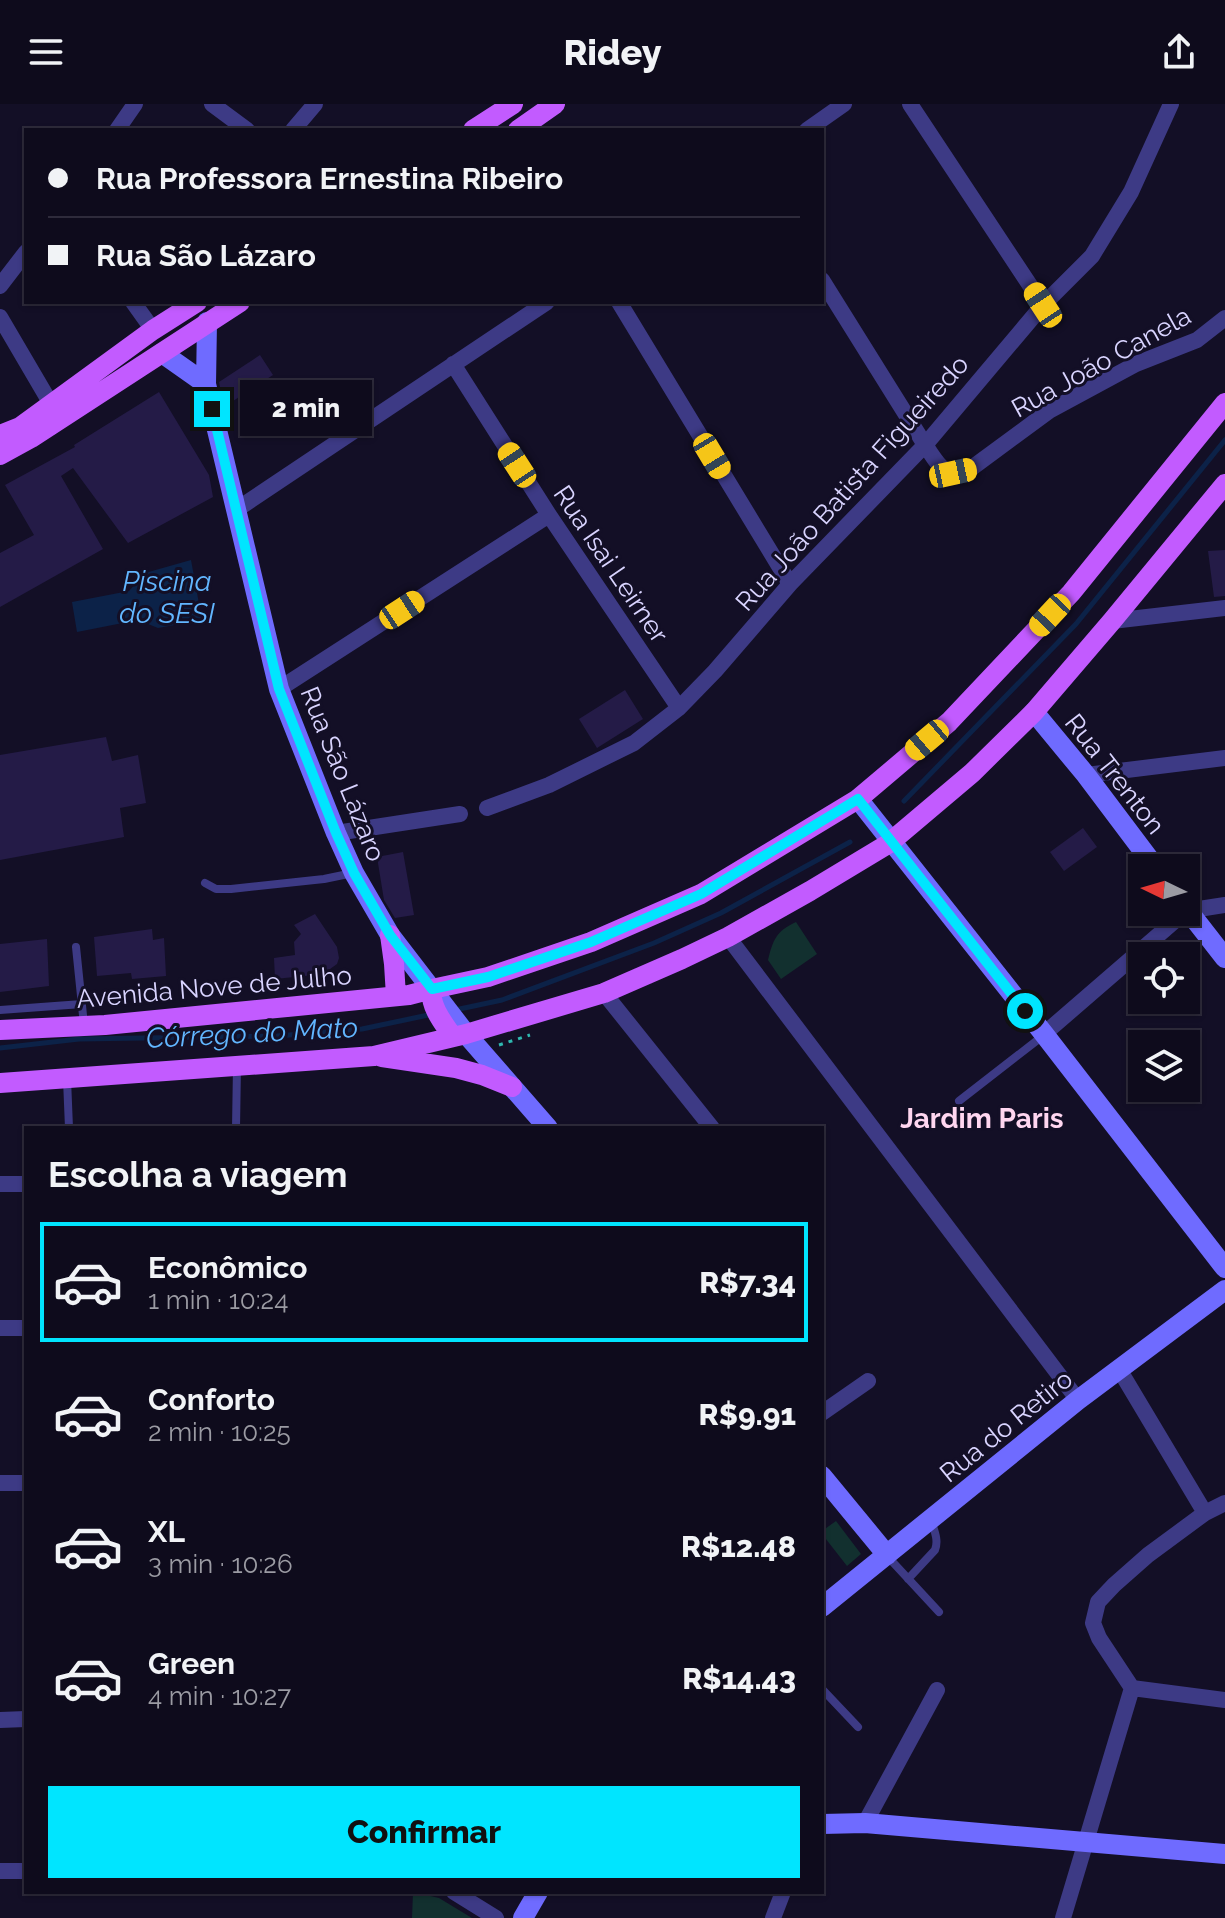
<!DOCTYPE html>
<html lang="pt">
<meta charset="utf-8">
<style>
:root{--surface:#0e0b1c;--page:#171425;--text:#f1f3f6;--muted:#9b9ba3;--line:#2e2b3b;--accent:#00e5ff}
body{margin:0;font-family:Raleway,sans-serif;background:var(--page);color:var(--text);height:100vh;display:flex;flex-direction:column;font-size:30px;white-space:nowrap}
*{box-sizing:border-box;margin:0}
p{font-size:26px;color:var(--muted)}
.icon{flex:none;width:44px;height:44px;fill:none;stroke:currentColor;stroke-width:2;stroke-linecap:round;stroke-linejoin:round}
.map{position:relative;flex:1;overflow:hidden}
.side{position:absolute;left:24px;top:1022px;width:800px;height:768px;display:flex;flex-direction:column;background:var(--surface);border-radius:0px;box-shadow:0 2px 6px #0004,0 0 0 2px var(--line)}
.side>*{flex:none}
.guide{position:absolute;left:24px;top:24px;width:800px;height:176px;border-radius:0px;box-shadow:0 2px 6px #0004,0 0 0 2px var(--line);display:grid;align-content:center;height:176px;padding:0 24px;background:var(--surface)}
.needle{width:52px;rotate:275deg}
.buttons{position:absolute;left:1128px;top:750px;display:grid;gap:16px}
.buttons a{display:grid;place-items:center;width:72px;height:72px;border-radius:0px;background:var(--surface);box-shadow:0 2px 6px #0004,0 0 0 2px var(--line);font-size:40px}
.end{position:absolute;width:36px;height:36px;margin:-18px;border:10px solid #00e5ff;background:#111;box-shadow:0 0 0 4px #111}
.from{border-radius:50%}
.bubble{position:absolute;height:56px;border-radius:0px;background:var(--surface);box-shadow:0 2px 6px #0004,0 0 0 2px var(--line);font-size:26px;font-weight:800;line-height:56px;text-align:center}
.car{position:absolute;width:24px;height:48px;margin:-24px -12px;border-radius:10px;box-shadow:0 0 6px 2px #0007;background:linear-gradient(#f5c518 24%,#345 0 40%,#f5c518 0 76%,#345 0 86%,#f5c518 0)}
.guide b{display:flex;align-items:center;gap:28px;height:76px;font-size:30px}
.guide b+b{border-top:2px solid var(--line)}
.guide i{width:20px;height:20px;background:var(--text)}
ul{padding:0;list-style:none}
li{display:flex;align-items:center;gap:24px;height:120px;margin:0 16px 12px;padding:0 8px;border:4px solid transparent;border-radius:0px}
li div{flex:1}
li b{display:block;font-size:30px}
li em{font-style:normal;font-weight:800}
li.selected{border-color:var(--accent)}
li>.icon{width:72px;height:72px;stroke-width:1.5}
h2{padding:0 24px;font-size:36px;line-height:96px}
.cta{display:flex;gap:16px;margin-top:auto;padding:16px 24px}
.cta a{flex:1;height:92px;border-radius:0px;background:var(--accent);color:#111;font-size:32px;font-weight:800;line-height:92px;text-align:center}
header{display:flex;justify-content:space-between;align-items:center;height:104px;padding:0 24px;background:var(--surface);font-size:36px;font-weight:800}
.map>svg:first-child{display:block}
.green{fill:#12302f}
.water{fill:#0c2248}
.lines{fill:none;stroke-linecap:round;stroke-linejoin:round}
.stream{stroke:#0c2248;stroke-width:5}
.building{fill:#241b47}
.path{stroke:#2fb8b0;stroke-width:3;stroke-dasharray:4 6;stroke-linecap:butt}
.lane{stroke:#3d3a85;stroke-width:8}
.street{stroke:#3d3a85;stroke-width:16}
.secondary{stroke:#6f6bff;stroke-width:20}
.primary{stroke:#c25bff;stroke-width:20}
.route{stroke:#00e5ff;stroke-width:10}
.labels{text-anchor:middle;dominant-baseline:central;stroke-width:6;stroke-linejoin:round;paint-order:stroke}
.street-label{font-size:26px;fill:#d9d4ff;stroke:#130f26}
.water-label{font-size:28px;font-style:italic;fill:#62b6ff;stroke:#130f26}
.neighbourhood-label{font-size:28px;font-weight:bold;fill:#ffd6f0;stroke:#130f26}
</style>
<header><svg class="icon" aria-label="menu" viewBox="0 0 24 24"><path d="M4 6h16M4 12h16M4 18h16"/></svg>Ridey<svg class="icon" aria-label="share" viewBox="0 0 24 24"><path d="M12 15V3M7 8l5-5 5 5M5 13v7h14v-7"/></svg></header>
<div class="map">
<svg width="1225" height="1814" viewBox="0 0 1225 1814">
<rect width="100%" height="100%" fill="#130f26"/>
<path class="green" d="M796,818L817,850L781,875L768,856C773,836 776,827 796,818Z
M836,1417L861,1450L847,1462L822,1430V1427Z
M413,1788L439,1794L472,1814H412Z"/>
<path class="water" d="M191,456L202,516L158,524L138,516L77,528L72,498L129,487L145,469Z"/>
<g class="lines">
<path class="stream" d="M904,697L1076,520L1225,336
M455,906L502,896L654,839L721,809L850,738
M0,944L79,935L277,932L362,925L433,910"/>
</g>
<path class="building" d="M260,251L273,271L230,299L220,283L219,278Z
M159,288L209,371L213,393L128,439L73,364L61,372L103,445L0,503V449L34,431L5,381L75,343L74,341Z
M1225,446V492L1214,493L1208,447Z
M625,586L643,615L597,644L579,615Z
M106,633L112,657L138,651L146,699L120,704L124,733L0,756V651Z
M1083,724L1097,743L1064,767L1050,748Z
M403,748L414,811L395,814L384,796L377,753Z
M315,810L337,843L339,854L337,860L323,870L275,875L274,854L295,851L294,838L301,830L294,821Z
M152,825L153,836L164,834L166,872L132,875L131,869L97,872L94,833Z
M47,835L49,882L0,888V840Z"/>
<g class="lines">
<path class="path" d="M499,941L530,931"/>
<path class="lane" d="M205,779L216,785H231L324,775L353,769
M76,843L84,921
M0,906L82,900
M67,975L69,1024
M959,997L1044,931
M236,1024L237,962
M888,1453L939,1508
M908,1475L935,1446C939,1436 934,1426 931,1416
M822,1585L858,1623"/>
<path class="street" d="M212,0L247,26
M910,0L1043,201
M117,26L135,0
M293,26L315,0
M807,26L844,0
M822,176L925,341C940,362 941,372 969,366L1049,307L1136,260L1197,236L1225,214
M0,182L26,148
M133,198L153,226
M619,198L790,480
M0,213L51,300
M453,260L549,411L679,604
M236,406L547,198
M1112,517L1225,504
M279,585L549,411
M1086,671L1225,654
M487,704L549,681L634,639L679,604L715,567L790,480L925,341L1043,201L1092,152L1131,88L1171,0
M336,729L460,710
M1186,807L1225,801
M728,833L1078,1296
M604,889L712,1024
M1044,930L1185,808
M0,1080H26
M0,1224H26
M1119,1265L1205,1409
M822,1309L868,1277
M0,1379H26
M1132,1584L1225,1596
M0,1616L26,1615
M865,1719L937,1586
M0,1767H26
M454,1788L496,1814
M773,1814L783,1788
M1063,1814L1132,1584L1099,1534L1093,1519L1098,1498L1114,1481L1148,1451L1205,1409L1225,1399"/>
<path class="secondary" d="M207,218L206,280L279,585L336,729L354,769L390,831L466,930L548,1024
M162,249L206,280
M1034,608L1086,671L1156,764
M858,695L1044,930L1225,1164
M1186,804L1225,854
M822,1372L887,1451
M822,1503L1078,1296L1225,1186
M822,1720L865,1719L1225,1750
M523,1814L538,1788"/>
<path class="primary" d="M473,26L513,0
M518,26L555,0
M0,331L20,323L153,226L197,198
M0,351L31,334L240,198
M390,831L394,860L396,892
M0,926L105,921L409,891L432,885
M453,933C444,920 429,902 432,885L488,873L591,838L701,790L858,695L949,618L1071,489L1225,299
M382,953L456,964L482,971L512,983
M0,979L374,952L466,930L604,889L682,855L728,833L810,787L888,740L972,669L1034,608L1112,517L1225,380"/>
</g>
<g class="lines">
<path class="route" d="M212,305L279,585L336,729L354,769L390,831L432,885L488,873L591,838L701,790L858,695L1025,907"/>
</g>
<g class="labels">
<g class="street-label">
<text transform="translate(1101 258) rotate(-29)">Rua João Canela</text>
<text transform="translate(852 379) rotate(-48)">Rua João Batista Figueiredo</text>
<text transform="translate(611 460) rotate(56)">Rua Isai Leirner</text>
<text transform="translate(343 670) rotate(68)">Rua São Lázaro</text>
<text transform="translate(1115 670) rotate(52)">Rua Trenton</text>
<text transform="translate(214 883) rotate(-5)">Avenida Nove de Julho</text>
<text transform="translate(1006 1322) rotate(-39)">Rua do Retiro</text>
</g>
<g class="water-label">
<text x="167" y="477">Piscina<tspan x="167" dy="32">do SESI</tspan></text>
<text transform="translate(252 929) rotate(-3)">Córrego do Mato</text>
</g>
<g class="neighbourhood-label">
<text x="982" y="1014">Jardim Paris</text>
</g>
</g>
</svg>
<div class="buttons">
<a><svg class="needle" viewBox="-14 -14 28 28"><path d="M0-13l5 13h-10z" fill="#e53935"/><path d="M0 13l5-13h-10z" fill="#9b9ba3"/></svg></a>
<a><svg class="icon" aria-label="locate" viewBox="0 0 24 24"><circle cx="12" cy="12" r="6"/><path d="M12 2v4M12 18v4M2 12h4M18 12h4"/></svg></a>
<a><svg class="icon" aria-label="layers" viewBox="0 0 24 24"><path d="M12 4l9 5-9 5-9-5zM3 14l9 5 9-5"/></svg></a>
</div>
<i class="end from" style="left:1025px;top:907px"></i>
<i class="end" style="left:212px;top:305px"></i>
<div class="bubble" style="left:240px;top:276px;width:132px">2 min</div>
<i class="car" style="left:1043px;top:201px;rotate:327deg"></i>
<i class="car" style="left:712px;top:352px;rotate:149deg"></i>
<i class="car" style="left:517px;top:361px;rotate:327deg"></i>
<i class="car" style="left:953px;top:369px;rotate:78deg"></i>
<i class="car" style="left:402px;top:506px;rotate:57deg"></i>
<i class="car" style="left:1050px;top:511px;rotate:223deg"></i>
<i class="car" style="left:927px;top:636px;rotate:230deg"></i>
<div class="guide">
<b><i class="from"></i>Rua Professora Ernestina Ribeiro</b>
<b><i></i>Rua São Lázaro</b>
</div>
<section class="side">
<h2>Escolha a viagem</h2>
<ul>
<li class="selected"><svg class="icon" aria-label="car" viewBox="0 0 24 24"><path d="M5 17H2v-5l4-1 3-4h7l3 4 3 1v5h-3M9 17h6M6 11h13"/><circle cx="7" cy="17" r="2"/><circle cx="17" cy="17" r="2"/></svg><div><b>Econômico</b><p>1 min · 10:24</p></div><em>R$7.34</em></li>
<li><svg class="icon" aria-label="car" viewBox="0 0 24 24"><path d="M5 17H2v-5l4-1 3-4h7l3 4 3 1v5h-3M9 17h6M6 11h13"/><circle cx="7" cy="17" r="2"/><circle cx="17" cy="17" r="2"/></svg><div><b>Conforto</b><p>2 min · 10:25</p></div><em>R$9.91</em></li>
<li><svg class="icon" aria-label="car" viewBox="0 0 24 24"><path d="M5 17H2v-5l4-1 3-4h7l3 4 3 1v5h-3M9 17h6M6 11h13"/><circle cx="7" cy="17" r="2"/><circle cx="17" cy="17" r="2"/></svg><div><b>XL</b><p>3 min · 10:26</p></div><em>R$12.48</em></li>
<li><svg class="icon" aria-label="car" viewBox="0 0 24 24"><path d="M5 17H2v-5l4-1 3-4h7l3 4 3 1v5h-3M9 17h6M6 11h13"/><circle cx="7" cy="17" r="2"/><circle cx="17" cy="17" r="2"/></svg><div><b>Green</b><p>4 min · 10:27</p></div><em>R$14.43</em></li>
</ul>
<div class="cta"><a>Confirmar</a></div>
</section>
</div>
